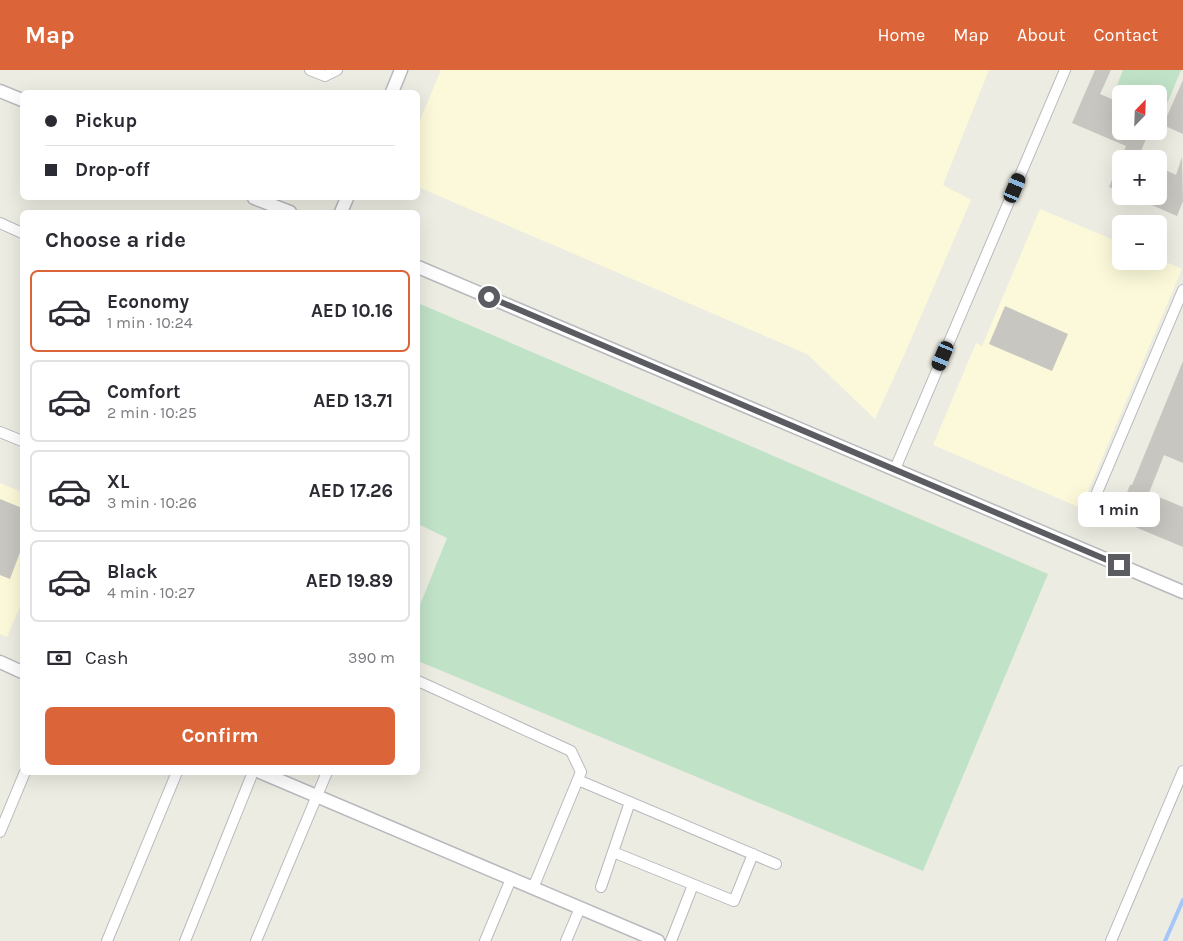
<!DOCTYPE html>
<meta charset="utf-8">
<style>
:root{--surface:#fff;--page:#f2f2f3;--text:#2b2b33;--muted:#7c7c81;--line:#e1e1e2;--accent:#db6539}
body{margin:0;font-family:Karla,sans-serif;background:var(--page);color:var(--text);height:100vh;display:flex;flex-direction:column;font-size:19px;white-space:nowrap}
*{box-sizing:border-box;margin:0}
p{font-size:16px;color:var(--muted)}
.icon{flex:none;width:28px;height:28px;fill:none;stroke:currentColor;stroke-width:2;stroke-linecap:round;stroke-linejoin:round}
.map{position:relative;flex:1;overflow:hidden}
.panel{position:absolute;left:20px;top:140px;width:400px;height:565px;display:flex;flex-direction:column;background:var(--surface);border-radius:8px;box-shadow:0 5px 20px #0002}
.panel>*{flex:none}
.top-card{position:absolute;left:20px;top:20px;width:400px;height:110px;border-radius:8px;box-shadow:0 5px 20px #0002;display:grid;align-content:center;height:110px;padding:0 25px;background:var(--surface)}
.needle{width:32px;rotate:23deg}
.fabs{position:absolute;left:1112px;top:15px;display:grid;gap:10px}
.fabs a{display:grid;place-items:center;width:55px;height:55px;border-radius:8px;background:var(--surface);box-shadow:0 5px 20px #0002;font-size:25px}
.end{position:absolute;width:22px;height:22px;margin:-11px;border:6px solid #5b5c62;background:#fff;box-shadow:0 0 0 2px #fff}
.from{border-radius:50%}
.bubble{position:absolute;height:35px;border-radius:8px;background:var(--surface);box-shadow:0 5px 20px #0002;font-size:16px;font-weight:700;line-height:35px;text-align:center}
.car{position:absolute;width:15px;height:30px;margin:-15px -8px;border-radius:6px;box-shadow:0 0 4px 1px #0007;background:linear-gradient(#222 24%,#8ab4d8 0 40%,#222 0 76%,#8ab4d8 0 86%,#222 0)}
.top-card b{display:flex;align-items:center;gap:18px;height:48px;font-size:19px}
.top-card b+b{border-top:1px solid var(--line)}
.top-card i{width:12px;height:12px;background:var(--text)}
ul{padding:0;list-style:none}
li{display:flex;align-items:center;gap:15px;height:82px;margin:0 10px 8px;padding:0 15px;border:2px solid var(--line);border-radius:8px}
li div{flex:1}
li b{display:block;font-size:19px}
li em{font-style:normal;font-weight:700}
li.current{border-color:var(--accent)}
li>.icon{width:45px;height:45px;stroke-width:1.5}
h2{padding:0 25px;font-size:22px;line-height:60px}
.pay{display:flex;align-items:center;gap:12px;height:55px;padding:0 25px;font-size:19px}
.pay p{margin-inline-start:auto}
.primary-button{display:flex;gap:10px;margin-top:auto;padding:10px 25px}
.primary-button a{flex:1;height:58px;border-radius:8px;background:var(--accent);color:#fff;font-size:20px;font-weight:700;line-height:58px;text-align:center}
header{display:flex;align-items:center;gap:30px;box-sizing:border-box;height:70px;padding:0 25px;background:var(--accent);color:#fff}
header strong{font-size:24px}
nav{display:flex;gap:28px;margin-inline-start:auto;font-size:18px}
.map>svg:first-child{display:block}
.commercial{fill:#fbf9d9}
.green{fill:#c0e2c7}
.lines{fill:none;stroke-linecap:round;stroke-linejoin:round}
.stream{stroke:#a6c5f8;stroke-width:4}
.building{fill:#c8c6c0}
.minor-casing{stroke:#b8b9be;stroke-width:12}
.tertiary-casing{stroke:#b8b9be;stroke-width:15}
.minor{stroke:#fff;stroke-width:10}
.tertiary{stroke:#fff;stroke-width:12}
.route{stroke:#5b5c62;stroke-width:6}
</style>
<header>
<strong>Map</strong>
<nav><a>Home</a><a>Map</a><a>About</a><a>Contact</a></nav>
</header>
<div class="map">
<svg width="1183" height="871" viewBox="0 0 1183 871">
<rect width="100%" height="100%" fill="#ecece2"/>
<path class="commercial" d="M441,0H989L943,115L971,130L906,281L875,349L807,284L418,117V55Z
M1040,139L1121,173V191H1159V189L1182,199L1081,438L933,375L976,273L982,276Z
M0,413L22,422V532L7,567L0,564Z"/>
<path class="green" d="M1123,0H1181L1162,46L1159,44V24H1121V29L1113,25Z
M418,233L1048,504L923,801L418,591V540L447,468L418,454Z"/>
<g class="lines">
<path class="stream" d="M1165,871L1183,830"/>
</g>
<path class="building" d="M1095,0H1111L1100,24L1121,33V61L1136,67L1138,61H1149L1138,89H1121V122L1109,117L1126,76L1072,53Z
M1183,10V64L1163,55Z
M1182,87L1183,131L1177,146L1131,126H1159V97L1176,105Z
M1005,236L1068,264L1052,301L989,274Z
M1183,291V393L1164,385L1149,423L1183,437V477L1116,449L1130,415H1132Z
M0,429L22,438V477L10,509L0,505Z"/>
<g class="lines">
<defs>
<path id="minor" d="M310,0L325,6L337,0
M0,153L22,163
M0,362L22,371
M895,399L1065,0
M1090,439L1183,220
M418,611L571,681L581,702L533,818
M578,710L776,794
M0,762L25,702
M613,782L734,831L753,784
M601,817L630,732
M107,871L177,702
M185,871L253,702
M256,871L327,702
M485,871L511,809
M566,871L580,838
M671,871L693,815
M1111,871L1183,701"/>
<path id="tertiary" d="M0,21L22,30
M392,22L401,0
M254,128L290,142
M341,142L347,128
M418,197L1183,522
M0,592L22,602
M260,702L658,871"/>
</defs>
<use href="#minor" class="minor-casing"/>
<use href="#tertiary" class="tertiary-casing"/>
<use href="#minor" class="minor"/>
<use href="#tertiary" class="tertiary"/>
</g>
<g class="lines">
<path class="route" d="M489,227L1119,495"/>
</g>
</svg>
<div class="fabs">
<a><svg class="needle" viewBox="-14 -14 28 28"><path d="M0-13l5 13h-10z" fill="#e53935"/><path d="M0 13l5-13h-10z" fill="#7c7c81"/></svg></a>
<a>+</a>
<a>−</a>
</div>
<i class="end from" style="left:489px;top:227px"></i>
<i class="end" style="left:1119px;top:495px"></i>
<div class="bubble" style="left:1078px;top:422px;width:82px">1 min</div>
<i class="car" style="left:1015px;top:118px;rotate:23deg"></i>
<i class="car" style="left:943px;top:286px;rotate:203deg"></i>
<div class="top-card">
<b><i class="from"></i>Pickup</b>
<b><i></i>Drop-off</b>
</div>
<section class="panel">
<h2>Choose a ride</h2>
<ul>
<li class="current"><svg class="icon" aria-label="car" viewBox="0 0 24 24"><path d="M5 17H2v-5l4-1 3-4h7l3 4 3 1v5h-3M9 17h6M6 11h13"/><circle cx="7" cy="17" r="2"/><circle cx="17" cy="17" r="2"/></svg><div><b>Economy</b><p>1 min · 10:24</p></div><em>AED 10.16</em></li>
<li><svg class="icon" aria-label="car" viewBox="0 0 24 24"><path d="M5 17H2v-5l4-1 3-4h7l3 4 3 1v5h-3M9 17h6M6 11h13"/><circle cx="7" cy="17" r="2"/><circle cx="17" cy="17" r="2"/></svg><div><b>Comfort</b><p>2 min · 10:25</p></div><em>AED 13.71</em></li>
<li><svg class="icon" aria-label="car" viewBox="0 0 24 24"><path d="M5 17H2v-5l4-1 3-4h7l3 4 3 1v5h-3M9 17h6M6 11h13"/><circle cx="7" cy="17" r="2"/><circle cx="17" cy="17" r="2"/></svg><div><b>XL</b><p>3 min · 10:26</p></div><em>AED 17.26</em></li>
<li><svg class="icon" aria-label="car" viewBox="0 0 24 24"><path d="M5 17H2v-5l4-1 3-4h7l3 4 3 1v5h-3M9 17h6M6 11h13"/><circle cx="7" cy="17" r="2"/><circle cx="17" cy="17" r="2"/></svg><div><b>Black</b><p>4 min · 10:27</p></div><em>AED 19.89</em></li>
</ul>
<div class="pay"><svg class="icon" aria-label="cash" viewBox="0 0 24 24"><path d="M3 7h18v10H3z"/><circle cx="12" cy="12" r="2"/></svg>Cash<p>390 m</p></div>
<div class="primary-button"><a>Confirm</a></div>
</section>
</div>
